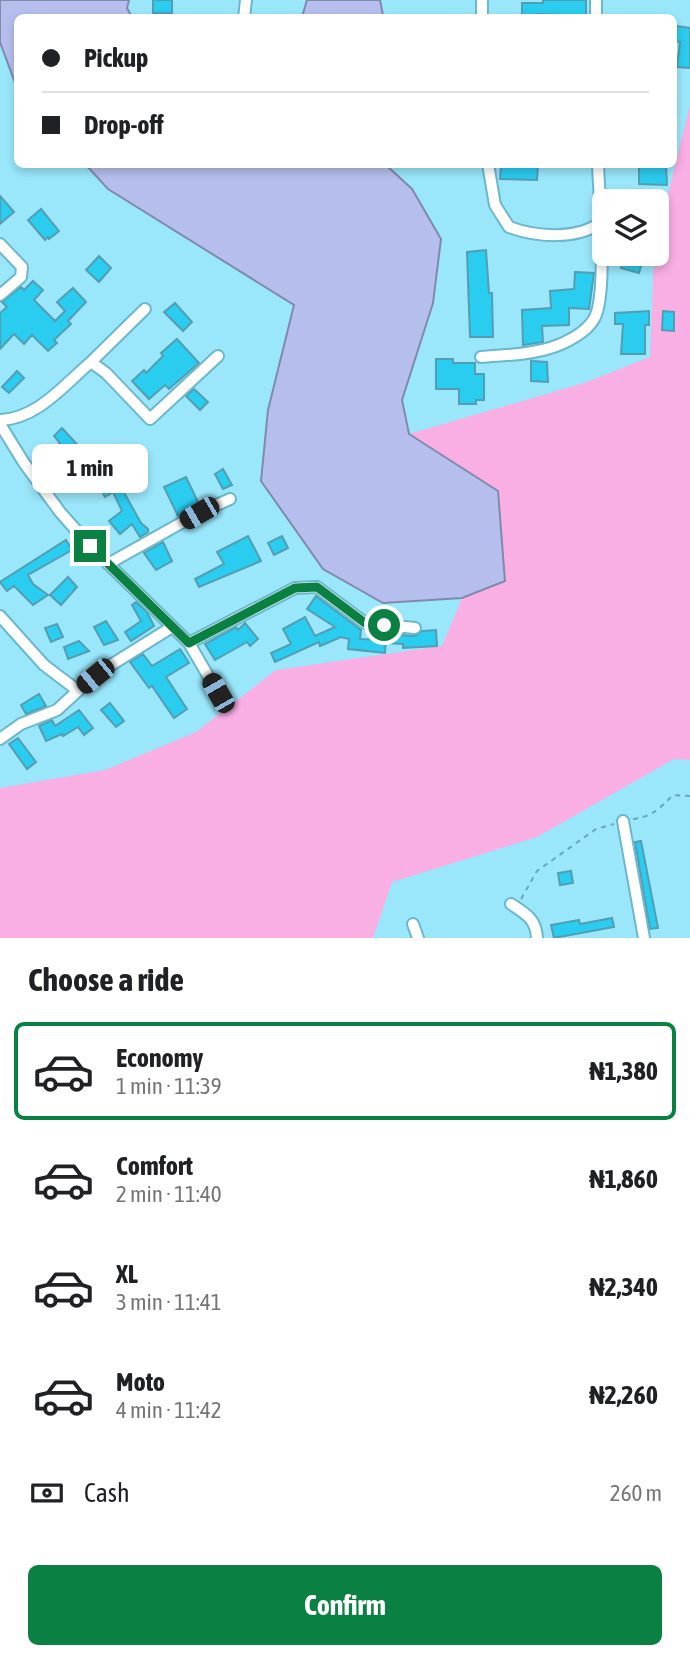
<!DOCTYPE html>
<meta charset="utf-8">
<style>
:root{--surface:#fff;--page:#f2f2f2;--text:#202124;--muted:#757577;--line:#e0e0e0;--accent:#0b8043}
body{margin:0;font-family:"Asap Condensed",sans-serif;background:var(--page);color:var(--text);height:100vh;display:flex;flex-direction:column;font-size:26px;white-space:nowrap}
*{box-sizing:border-box;margin:0}
p{font-size:23px;color:var(--muted)}
.icon{flex:none;width:38px;height:38px;fill:none;stroke:currentColor;stroke-width:2;stroke-linecap:round;stroke-linejoin:round}
.map{position:relative;height:938px;overflow:hidden}
.sheet{display:flex;flex-direction:column;background:var(--surface);flex:1}
.sheet>*{flex:none}
.guide{position:absolute;left:14px;top:14px;width:663px;height:154px;border-radius:10px;box-shadow:0 4px 10px #0003;display:grid;align-content:center;height:154px;padding:0 28px;background:var(--surface)}
.fabs{position:absolute;left:592px;top:189px;display:grid;gap:14px}
.fabs a{display:grid;place-items:center;width:77px;height:77px;border-radius:10px;background:var(--surface);box-shadow:0 4px 10px #0003;font-size:35px}
.end{position:absolute;width:32px;height:32px;margin:-16px;border:9px solid #0b8043;background:#fff;box-shadow:0 0 0 4px #fff}
.from{border-radius:50%}
.bubble{position:absolute;height:49px;border-radius:10px;background:var(--surface);box-shadow:0 4px 10px #0003;font-size:23px;font-weight:700;line-height:49px;text-align:center}
.car{position:absolute;width:21px;height:42px;margin:-21px -10px;border-radius:9px;box-shadow:0 0 5px 2px #0007;background:linear-gradient(#222 24%,#8ab4d8 0 40%,#222 0 76%,#8ab4d8 0 86%,#222 0)}
.guide b{display:flex;align-items:center;gap:24px;height:66px;font-size:26px}
.guide b+b{border-top:2px solid var(--line)}
.guide i{width:18px;height:18px;background:var(--text)}
ul{padding:0;list-style:none}
li{display:flex;align-items:center;gap:21px;height:98px;margin:0 14px 10px;padding:0 14px;border:4px solid transparent;border-radius:10px}
li div{flex:1}
li b{display:block;font-size:26px}
li em{font-style:normal;font-weight:700}
li.selected{border-color:var(--accent)}
li>.icon{width:63px;height:63px;stroke-width:1.5}
h2{padding:0 28px;font-size:32px;line-height:84px}
.pay{display:flex;align-items:center;gap:18px;height:77px;padding:0 28px;font-size:26px}
.pay p{margin-inline-start:auto}
.button{display:flex;gap:14px;margin-top:auto;padding:14px 28px}
.button a{flex:1;height:80px;border-radius:10px;background:var(--accent);color:#fff;font-size:28px;font-weight:700;line-height:80px;text-align:center}
.map>svg:first-child{display:block}
.green{fill:#f9aee4}
.water{fill:#b6beed;stroke:#7f8aad;stroke-width:2}
.building{fill:#2accef;stroke:#529eb3;stroke-width:2}
.lines{fill:none;stroke-linecap:round;stroke-linejoin:round}
.minor-casing{stroke:#6bb7cc;stroke-width:14}
.path{stroke:#6aa5b6;stroke-width:2;stroke-dasharray:5 5;stroke-linecap:butt}
.minor{stroke:#fff;stroke-width:10}
.route{stroke:#0b8043;stroke-width:9}
</style>
<div class="map">
<svg width="690" height="938" viewBox="0 0 690 938">
<rect width="100%" height="100%" fill="#9ae7fc"/>
<path class="green" d="M690,105V760L674,759L537,837L392,882L373,938H0V788L105,770L196,732L276,670L442,646L462,598L505,581L498,491L409,434L584,383L650,357L654,254H656V242Z"/>
<path class="water" d="M0,0H129L127,8L132,17L18,18L17,88L0,42Z
M307,0H380L383,15L381,18L302,17Z
M86,165H386L412,189L441,239L433,303L402,400L409,434L498,491L505,581L462,598L383,603L323,569L261,481L268,410L294,305L108,189Z"/>
<path class="building" d="M153,0H172V13H153Z
M543,0H586V16L536,14V18H522V3H543Z
M677,26L690,28V68L677,67L680,42L674,41Z
M501,164H538L537,180L500,179Z
M639,164H666L667,185L639,184Z
M0,196L14,212L0,224Z
M41,209L59,231L49,239L48,237L45,240L28,220Z
M486,250L489,293H492L493,337H470L467,252Z
M624,254L643,259L639,273L621,268Z
M99,256L111,268L99,282L86,270Z
M575,272L594,273L589,309L569,308V325L542,326L543,342L523,345L522,310L551,308L550,291L574,289Z
M33,281L43,290L34,300L55,321L65,311L57,302L73,288L86,302L68,321L71,324L54,340L57,343L48,351L32,335L24,344L14,334L0,349V313L7,307L2,302L21,287L24,290Z
M175,303L192,322L183,331L164,312Z
M649,311V325H645V354H621L623,324H615V313Z
M663,311L674,312V331L662,330Z
M177,339L199,363L169,389L165,385L149,399L132,381L144,370L146,373L163,356L161,353Z
M436,359H453V363H475V374H484V400H476V404H459V389H436Z
M531,361L547,362L548,382L531,381Z
M17,371L24,378L9,393L2,387Z
M194,389L208,402L200,410L186,396Z
M62,428L84,452L89,449L94,458L89,461L95,474L67,488L63,476L81,467L69,453L60,462L50,451L60,443L54,436Z
M136,462L145,477L121,487L141,523L148,529V532L140,537L132,524L120,534L109,521L122,511L113,492L105,497L95,479L110,471L111,473Z
M223,469L232,485L223,489L215,474Z
M186,477L199,504L178,516L164,487Z
M248,536L261,561L199,587L195,579L224,564L217,552Z
M282,536L288,548L274,555L268,543Z
M66,540L72,550L28,575L33,584L48,595L33,605L14,586L7,591L0,582Z
M163,542L172,561L156,570L144,553Z
M68,577L77,587L61,605L50,595Z
M316,596L361,630L360,639L386,640L385,653L348,649L349,639L341,637L320,646L319,642L275,662L271,653L291,644L283,629L305,617L315,636L335,627L307,609Z
M136,602L147,612L154,626L131,641L125,632L141,621L132,605Z
M106,621L118,640L104,645L94,627Z
M245,623L258,639L250,646L247,642L215,660L205,644L236,627L238,630Z
M57,624L63,637L51,642L45,628Z
M436,630L437,646L403,648V644L387,643V634L415,636L422,631Z
M79,641L89,651L68,659L64,647Z
M180,649L189,663L166,677L187,709L174,718L152,686L149,688L130,662L143,654L152,666Z
M39,694L46,706L26,714L21,705Z
M110,703L124,721L116,727L101,710Z
M79,710L93,728L84,735L78,727L63,736L62,734L46,741L39,726L52,720L55,726Z
M18,738L36,762L27,769L9,744Z
M641,841L658,928L650,929L635,842Z
M571,871L573,883L560,885L558,873Z
M612,918L614,927L554,938L551,925L579,920L580,924Z"/>
<g class="lines">
<defs>
<path id="minor" d="M596,0V18
M244,18L246,0
M482,18V0
M488,164L495,205L509,227C536,237 576,240 600,223
M0,244L22,267L21,277L0,295
M481,357C503,355 528,355 550,348C564,344 586,333 594,319C608,296 599,196 598,164
M91,362L145,309
M0,420C37,419 64,385 91,362L106,373L150,419L218,356
M0,424L24,463L60,512L90,546L189,643L218,693
M108,564L199,513L230,499
M0,616L44,665L77,690
M189,643L295,588L317,587L365,623L415,628
M0,739L21,724L57,710L95,675L172,627
M623,821L644,938
M511,904C526,914 536,919 537,938
M413,924L418,938"/>
</defs>
<use href="#minor" class="minor-casing"/>
<path class="path" d="M633,819C652,817 660,808 673,795L690,796
M521,899L537,871L596,829L614,824"/>
<use href="#minor" class="minor"/>
</g>
<g class="lines">
<path class="route" d="M90,546L189,643L295,588L317,587L365,623L384,625"/>
</g>
</svg>
<div class="fabs">
<a><svg class="icon" aria-label="layers" viewBox="0 0 24 24"><path d="M12 4l9 5-9 5-9-5zM3 14l9 5 9-5"/></svg></a>
</div>
<i class="end from" style="left:384px;top:625px"></i>
<i class="end" style="left:90px;top:546px"></i>
<div class="bubble" style="left:32px;top:444px;width:116px">1 min</div>
<i class="car" style="left:199px;top:513px;rotate:240deg"></i>
<i class="car" style="left:95px;top:676px;rotate:231deg"></i>
<i class="car" style="left:218px;top:693px;rotate:330deg"></i>
<div class="guide">
<b><i class="from"></i>Pickup</b>
<b><i></i>Drop-off</b>
</div>
</div>
<section class="sheet">
<h2>Choose a ride</h2>
<ul>
<li class="selected"><svg class="icon" aria-label="car" viewBox="0 0 24 24"><path d="M5 17H2v-5l4-1 3-4h7l3 4 3 1v5h-3M9 17h6M6 11h13"/><circle cx="7" cy="17" r="2"/><circle cx="17" cy="17" r="2"/></svg><div><b>Economy</b><p>1 min · 11:39</p></div><em>₦1,380</em></li>
<li><svg class="icon" aria-label="car" viewBox="0 0 24 24"><path d="M5 17H2v-5l4-1 3-4h7l3 4 3 1v5h-3M9 17h6M6 11h13"/><circle cx="7" cy="17" r="2"/><circle cx="17" cy="17" r="2"/></svg><div><b>Comfort</b><p>2 min · 11:40</p></div><em>₦1,860</em></li>
<li><svg class="icon" aria-label="car" viewBox="0 0 24 24"><path d="M5 17H2v-5l4-1 3-4h7l3 4 3 1v5h-3M9 17h6M6 11h13"/><circle cx="7" cy="17" r="2"/><circle cx="17" cy="17" r="2"/></svg><div><b>XL</b><p>3 min · 11:41</p></div><em>₦2,340</em></li>
<li><svg class="icon" aria-label="car" viewBox="0 0 24 24"><path d="M5 17H2v-5l4-1 3-4h7l3 4 3 1v5h-3M9 17h6M6 11h13"/><circle cx="7" cy="17" r="2"/><circle cx="17" cy="17" r="2"/></svg><div><b>Moto</b><p>4 min · 11:42</p></div><em>₦2,260</em></li>
</ul>
<div class="pay"><svg class="icon" aria-label="cash" viewBox="0 0 24 24"><path d="M3 7h18v10H3z"/><circle cx="12" cy="12" r="2"/></svg>Cash<p>260 m</p></div>
<div class="button"><a>Confirm</a></div>
</section>
